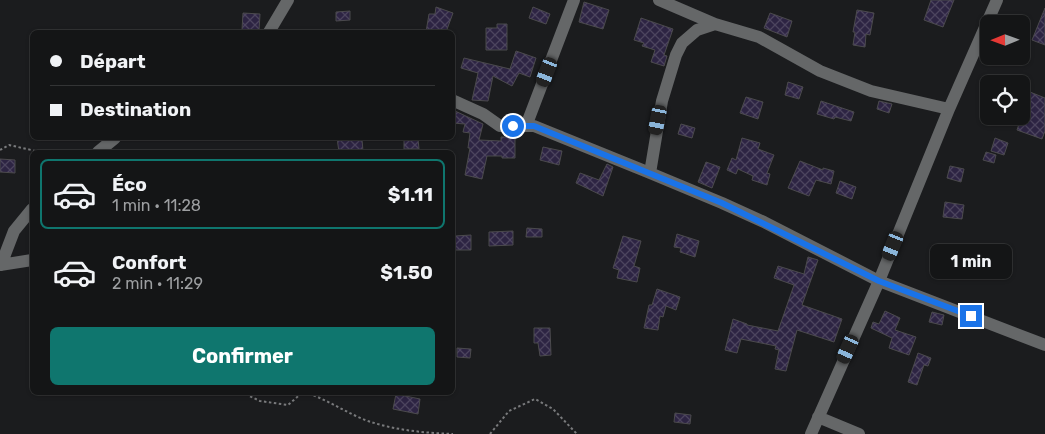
<!DOCTYPE html>
<html lang="fr">
<meta charset="utf-8">
<style>
:root{--surface:#141516;--page:#212223;--text:#f1f3f6;--muted:#9d9fa1;--line:#333435;--accent:#0f766e}
body{margin:0;font-family:Rubik,sans-serif;background:var(--page);color:var(--text);height:100vh;display:flex;flex-direction:column;font-size:19px;white-space:nowrap}
*{box-sizing:border-box;margin:0}
p{font-size:16px;color:var(--muted)}
.icon{flex:none;width:28px;height:28px;fill:none;stroke:currentColor;stroke-width:2;stroke-linecap:round;stroke-linejoin:round}
.map{position:relative;flex:1;overflow:hidden}
.details{position:absolute;left:30px;top:150px;width:425px;height:245px;display:flex;flex-direction:column;background:var(--surface);border-radius:8px;box-shadow:0 1px 4px #0004,0 0 0 1px var(--line)}
.details>*{flex:none}
.hud{position:absolute;left:30px;top:30px;width:425px;height:110px;border-radius:8px;box-shadow:0 1px 4px #0004,0 0 0 1px var(--line);display:grid;align-content:center;height:110px;padding:0 20px;background:var(--surface)}
.needle{width:32px;rotate:269deg}
.tools{position:absolute;left:980px;top:15px;display:grid;gap:10px}
.tools a{display:grid;place-items:center;width:50px;height:50px;border-radius:8px;background:var(--surface);box-shadow:0 1px 4px #0004,0 0 0 1px var(--line);font-size:25px}
.end{position:absolute;width:22px;height:22px;margin:-11px;border:6px solid #1a73e8;background:#fff;box-shadow:0 0 0 2px #fff}
.from{border-radius:50%}
.bubble{position:absolute;height:35px;border-radius:8px;background:var(--surface);box-shadow:0 1px 4px #0004,0 0 0 1px var(--line);font-size:16px;font-weight:700;line-height:35px;text-align:center}
.car{position:absolute;width:15px;height:30px;margin:-15px -8px;border-radius:6px;box-shadow:0 0 4px 1px #0007;background:linear-gradient(#222 24%,#8ab4d8 0 40%,#222 0 76%,#8ab4d8 0 86%,#222 0)}
.hud b{display:flex;align-items:center;gap:18px;height:48px;font-size:19px}
.hud b+b{border-top:1px solid var(--line)}
.hud i{width:12px;height:12px;background:var(--text)}
ul{padding:9px 0 0;list-style:none}
li{display:flex;align-items:center;gap:15px;height:70px;margin:0 10px 8px;padding:0 10px;border:2px solid transparent;border-radius:8px}
li div{flex:1}
li b{display:block;font-size:19px}
li em{font-style:normal;font-weight:700}
li.active{border-color:var(--accent)}
li>.icon{width:45px;height:45px;stroke-width:1.5}
.action{display:flex;gap:10px;margin-top:auto;padding:10px 20px}
.action a{flex:1;height:58px;border-radius:8px;background:var(--accent);color:#fff;font-size:20px;font-weight:700;line-height:58px;text-align:center}
.map>svg:first-child{display:block}
.building{fill:url(#building-cross-hatch);stroke:#4b4a4d}
.lines{fill:none;stroke-linecap:round;stroke-linejoin:round}
.path{stroke:#797a7c;stroke-width:2;stroke-dasharray:2.5 2.5;stroke-linecap:butt}
.minor{stroke:#656768;stroke-width:12}
.route{stroke:#1a73e8;stroke-width:6}
</style>
<div class="map">
<svg width="1045" height="434" viewBox="0 0 1045 434">
<defs>
<pattern id="building-cross-hatch" width="8" height="8" patternUnits="userSpaceOnUse" patternTransform="scale(1.25)"><rect width="8" height="8" fill="#2d2443"/><path d="M0 0l8 8M0 8l8-8" fill="none" stroke="#4c445e"/></pattern>
</defs>
<rect width="100%" height="100%" fill="#1b1c1e"/>
<path class="building" d="M931,0H954L943,27L924,20Z
M584,2L609,10L603,29L579,22Z
M436,7L453,13L446,32H426L429,14H435Z
M533,7L550,14L546,24L529,18Z
M1045,8V45L1032,40Z
M857,10L874,13L870,35L866,34L865,47L853,45L855,32H853Z
M350,11V20L336,21V12Z
M243,13L260,14L259,31L242,30Z
M770,13L792,21L787,37L764,28Z
M641,18L673,29L664,55L667,56L664,66L651,62L655,50L642,46L644,43L634,40Z
M497,24H507V50H486V28H497Z
M516,51L536,58L530,77L519,73L512,86L493,76L488,101L472,100L478,73L461,68L464,58L510,69Z
M788,82L803,87L799,99L785,95Z
M1030,92L1045,98V131L1042,139L1017,130Z
M746,97L763,102L758,119L740,113Z
M821,101L854,112L851,121L835,117L834,119L817,114Z
M879,101L892,104L889,113L877,109Z
M455,111L483,124L479,140L501,141V137H515V158H502V156H487L482,179L465,175L470,148H468L470,133L463,132L465,124L452,123V113H455Z
M681,124L695,128L692,138L678,134Z
M337,138H362L363,152H339Z
M404,138H418L419,149H404Z
M742,138L760,143L758,149L774,155L767,173L770,174L767,185L752,180L753,176L738,169L736,174L727,170L732,158L736,160Z
M995,138L1008,143L1004,155L991,151Z
M543,147L562,151L559,165L540,160Z
M986,152L996,155L994,163L983,160Z
M0,159L15,160V173L0,172Z
M800,161L823,170V168L834,171L831,184L816,180L809,196L788,188Z
M706,162L720,167L712,188L698,182Z
M607,164L613,167L603,196L576,183L580,173L599,180Z
M950,166L964,169L961,182L947,178Z
M840,181L856,187L852,199L836,193Z
M945,202L964,205L962,219L943,217Z
M527,228L542,229V237H526Z
M513,231V245L489,246V232Z
M677,234L699,241L695,257L680,252L681,248L674,247Z
M471,235V250H455V236Z
M623,236L641,241L634,266L640,268L637,282L617,278L619,270L613,268Z
M808,257L818,260L802,305L842,319L834,342L797,330L786,371L775,369L779,350L775,349L776,346L741,339L737,353L725,350L733,319L747,324V325L778,331L794,285L774,278L778,266L804,274Z
M657,289L680,297L676,310L666,306L663,317L660,316L658,330L644,328L649,305H652Z
M885,311L900,318L895,330L916,337L909,355L889,348L892,338L871,328L873,322L879,324Z
M932,312L944,315L942,325L929,322Z
M534,328H550L551,355L540,356L538,343H534Z
M457,348L471,349L470,358L457,357Z
M918,353L931,358L928,366L924,365L917,385L908,382Z
M396,394L420,399L418,414L393,409Z
M675,413L691,415L690,424L674,422Z"/>
<g class="lines">
<path class="path" d="M0,150L9,145L40,152
M241,392L260,401L288,405L303,392
M304,392C327,399 346,413 368,421C394,430 425,433 453,434
M490,434L509,411L535,399L553,409L577,434"/>
<path class="minor" d="M659,0L715,24
M269,32L288,0
M452,100L483,114L500,126H534L650,173L722,203L764,222L879,281L1045,345
M526,126L574,0
M98,152L115,138
M650,173L662,101L676,55L682,43L697,30L715,24L759,37L820,71L871,91L949,109
M0,265L32,260
M1,265L14,231L32,209
M818,417L859,434
M811,434L879,281L949,109L997,0"/>
</g>
<g class="lines">
<path class="route" d="M513,126H534L722,203L879,281L971,316"/>
</g>
</svg>
<div class="tools">
<a><svg class="needle" viewBox="-14 -14 28 28"><path d="M0-13l5 13h-10z" fill="#e53935"/><path d="M0 13l5-13h-10z" fill="#9d9fa1"/></svg></a>
<a><svg class="icon" aria-label="locate" viewBox="0 0 24 24"><circle cx="12" cy="12" r="6"/><path d="M12 2v4M12 18v4M2 12h4M18 12h4"/></svg></a>
</div>
<i class="end from" style="left:513px;top:126px"></i>
<i class="end" style="left:971px;top:316px"></i>
<div class="bubble" style="left:930px;top:244px;width:82px">1 min</div>
<i class="car" style="left:547px;top:72px;rotate:201deg"></i>
<i class="car" style="left:658px;top:120px;rotate:191deg"></i>
<i class="car" style="left:893px;top:246px;rotate:202deg"></i>
<i class="car" style="left:848px;top:349px;rotate:204deg"></i>
<div class="hud">
<b><i class="from"></i>Départ</b>
<b><i></i>Destination</b>
</div>
<section class="details">
<ul>
<li class="active"><svg class="icon" aria-label="car" viewBox="0 0 24 24"><path d="M5 17H2v-5l4-1 3-4h7l3 4 3 1v5h-3M9 17h6M6 11h13"/><circle cx="7" cy="17" r="2"/><circle cx="17" cy="17" r="2"/></svg><div><b>Éco</b><p>1 min · 11:28</p></div><em>$1.11</em></li>
<li><svg class="icon" aria-label="car" viewBox="0 0 24 24"><path d="M5 17H2v-5l4-1 3-4h7l3 4 3 1v5h-3M9 17h6M6 11h13"/><circle cx="7" cy="17" r="2"/><circle cx="17" cy="17" r="2"/></svg><div><b>Confort</b><p>2 min · 11:29</p></div><em>$1.50</em></li>
</ul>
<div class="action"><a>Confirmer</a></div>
</section>
</div>
